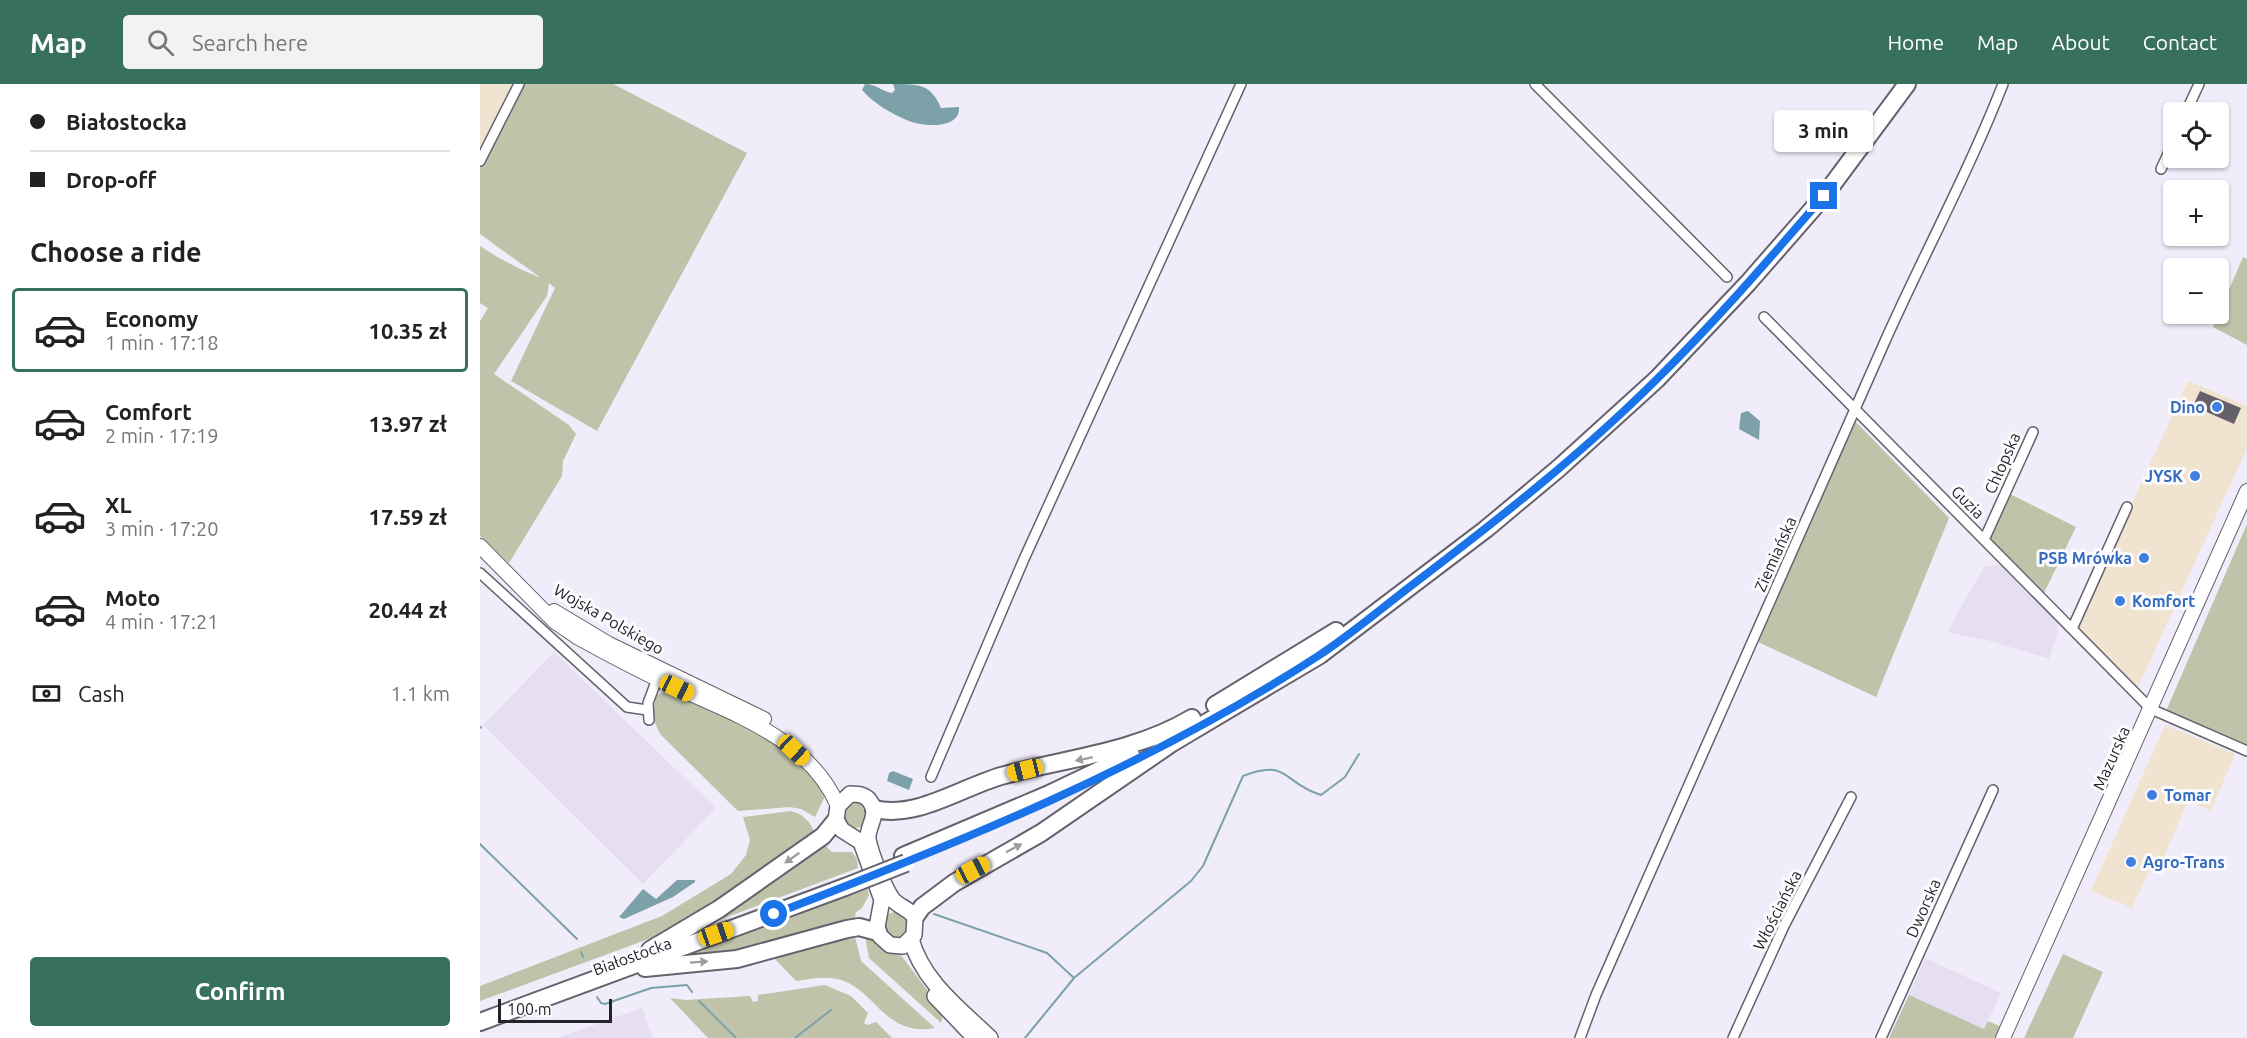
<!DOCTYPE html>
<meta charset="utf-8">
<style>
:root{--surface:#fff;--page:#f2f2f2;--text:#222;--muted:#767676;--line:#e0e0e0;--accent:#37715b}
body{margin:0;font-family:Ubuntu,sans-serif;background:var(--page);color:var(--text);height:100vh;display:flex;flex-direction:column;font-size:22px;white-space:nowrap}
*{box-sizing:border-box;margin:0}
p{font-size:20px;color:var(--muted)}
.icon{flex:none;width:33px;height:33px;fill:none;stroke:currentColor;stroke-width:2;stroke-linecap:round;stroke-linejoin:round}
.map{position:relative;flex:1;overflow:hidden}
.details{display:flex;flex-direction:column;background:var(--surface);width:480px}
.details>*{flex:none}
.top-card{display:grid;align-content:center;height:132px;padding:0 30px;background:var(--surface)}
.controls{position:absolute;left:1683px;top:18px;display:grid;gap:12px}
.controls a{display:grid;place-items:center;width:66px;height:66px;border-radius:6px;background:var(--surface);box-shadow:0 2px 4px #0004;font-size:30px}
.scale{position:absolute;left:18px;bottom:15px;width:114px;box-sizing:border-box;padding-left:6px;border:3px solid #252428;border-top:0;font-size:16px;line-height:21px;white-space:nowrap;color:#252428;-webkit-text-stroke:4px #fcfbfe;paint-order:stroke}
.end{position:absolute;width:27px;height:27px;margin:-14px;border:8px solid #1a73e8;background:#fff;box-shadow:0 0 0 3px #fff}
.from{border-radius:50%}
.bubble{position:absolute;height:42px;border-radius:6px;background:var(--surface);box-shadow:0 2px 4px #0004;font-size:20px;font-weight:600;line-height:42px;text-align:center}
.car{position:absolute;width:18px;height:36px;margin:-18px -9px;border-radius:8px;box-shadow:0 0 4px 2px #0007;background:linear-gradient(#f5c518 24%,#345 0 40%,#f5c518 0 76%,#345 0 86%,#f5c518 0)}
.top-card b{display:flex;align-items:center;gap:21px;height:57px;font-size:22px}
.top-card b+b{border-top:2px solid var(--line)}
.top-card i{width:15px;height:15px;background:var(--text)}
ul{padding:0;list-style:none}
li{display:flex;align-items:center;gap:18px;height:84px;margin:0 12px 9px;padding:0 18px;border:3px solid transparent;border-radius:6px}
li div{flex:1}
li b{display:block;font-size:22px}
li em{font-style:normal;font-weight:600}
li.active{border-color:var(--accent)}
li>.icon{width:54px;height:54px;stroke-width:1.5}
h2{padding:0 30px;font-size:27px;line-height:72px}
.pay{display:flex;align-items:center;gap:15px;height:66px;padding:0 30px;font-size:22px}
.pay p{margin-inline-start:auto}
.button{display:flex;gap:12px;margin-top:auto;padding:12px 30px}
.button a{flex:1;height:69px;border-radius:6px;background:var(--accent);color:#fff;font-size:24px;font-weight:600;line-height:69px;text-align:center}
header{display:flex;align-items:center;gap:36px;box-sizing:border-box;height:84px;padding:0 30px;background:var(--accent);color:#fff}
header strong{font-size:28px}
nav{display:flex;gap:33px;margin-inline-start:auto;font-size:21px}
.search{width:420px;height:54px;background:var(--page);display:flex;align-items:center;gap:15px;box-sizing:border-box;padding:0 21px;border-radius:6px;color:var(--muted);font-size:22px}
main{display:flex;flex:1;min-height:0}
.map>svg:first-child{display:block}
.commercial{fill:#f0e3cf}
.built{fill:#e6dff2}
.green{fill:#bfc3aa}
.water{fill:#7ca1a8}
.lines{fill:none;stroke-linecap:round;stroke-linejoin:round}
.stream{stroke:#7ca1a8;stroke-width:2}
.building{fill:#65616b}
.street-casing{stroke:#66626d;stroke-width:12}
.secondary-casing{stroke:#66626d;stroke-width:16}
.primary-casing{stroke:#66626d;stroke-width:18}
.highway-casing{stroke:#66626d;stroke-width:20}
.street{stroke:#fff;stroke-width:9}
.secondary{stroke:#fff;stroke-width:14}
.primary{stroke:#fff;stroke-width:15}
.highway{stroke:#fff;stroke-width:16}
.highway-bridge-casing{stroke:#66626d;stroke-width:20;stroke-linecap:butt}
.highway-bridge{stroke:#fff;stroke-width:16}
.oneway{fill:#9d9c9e}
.route{stroke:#1a73e8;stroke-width:8}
.shop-dot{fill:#3f7fe0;stroke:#fcfbfe;stroke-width:2}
.labels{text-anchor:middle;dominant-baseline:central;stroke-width:6;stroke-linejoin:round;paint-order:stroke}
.shop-label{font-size:16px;font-weight:bold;fill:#366cbe;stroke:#fcfbfe;text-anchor:end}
.street-label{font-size:16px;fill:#252428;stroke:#fcfbfe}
</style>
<header>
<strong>Map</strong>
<div class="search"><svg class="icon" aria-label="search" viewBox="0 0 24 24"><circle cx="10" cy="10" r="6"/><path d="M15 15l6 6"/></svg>Search here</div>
<nav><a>Home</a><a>Map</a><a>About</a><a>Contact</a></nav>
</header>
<main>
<section class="details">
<div class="top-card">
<b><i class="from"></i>Białostocka</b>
<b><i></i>Drop-off</b>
</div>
<h2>Choose a ride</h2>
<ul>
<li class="active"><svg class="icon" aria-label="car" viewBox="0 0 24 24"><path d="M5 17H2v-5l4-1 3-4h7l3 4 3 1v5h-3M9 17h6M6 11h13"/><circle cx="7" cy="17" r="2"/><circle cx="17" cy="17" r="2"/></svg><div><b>Economy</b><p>1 min · 17:18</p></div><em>10.35 zł</em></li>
<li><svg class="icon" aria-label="car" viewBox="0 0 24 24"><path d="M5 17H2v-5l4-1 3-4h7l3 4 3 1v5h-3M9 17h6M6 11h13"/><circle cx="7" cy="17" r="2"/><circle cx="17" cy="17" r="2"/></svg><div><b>Comfort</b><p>2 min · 17:19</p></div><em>13.97 zł</em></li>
<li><svg class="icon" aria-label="car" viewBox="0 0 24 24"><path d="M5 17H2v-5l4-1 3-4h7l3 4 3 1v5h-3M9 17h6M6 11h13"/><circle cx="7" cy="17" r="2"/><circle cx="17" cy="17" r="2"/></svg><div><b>XL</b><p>3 min · 17:20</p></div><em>17.59 zł</em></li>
<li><svg class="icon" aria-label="car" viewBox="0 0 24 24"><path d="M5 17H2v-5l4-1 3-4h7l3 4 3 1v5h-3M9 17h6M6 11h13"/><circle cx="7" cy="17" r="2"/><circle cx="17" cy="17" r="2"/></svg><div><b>Moto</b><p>4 min · 17:21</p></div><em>20.44 zł</em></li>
</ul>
<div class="pay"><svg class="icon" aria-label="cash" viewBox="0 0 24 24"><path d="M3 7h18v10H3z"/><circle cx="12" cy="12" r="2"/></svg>Cash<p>1.1 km</p></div>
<div class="button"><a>Confirm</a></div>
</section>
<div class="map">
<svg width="1767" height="954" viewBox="0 0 1767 954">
<rect width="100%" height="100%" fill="#f1ecf9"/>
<path class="commercial" d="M0,0H40L0,64Z
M1708,297L1767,322V364L1657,605L1596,541Z
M1685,641L1755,670L1731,727L1708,717L1680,782L1673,779L1652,824L1611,807Z"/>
<path class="built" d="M1522,480L1577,535L1578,547L1569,575L1507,556L1467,548L1504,483Z
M74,568L236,724L163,800L3,641Z
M1445,874L1521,909L1504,945L1429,911Z
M162,924L173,954H77Z"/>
<path class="green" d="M43,0H133L267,69L117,347L31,297L75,204L69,199L67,212L14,290L89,341L96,350L83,377L82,392L29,479L0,452V237L8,224L0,219V162C19,175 41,186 61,194L0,150V78Z
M1763,173L1767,175V261L1733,243Z
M1375,337L1469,434L1396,613L1276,557Z
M1528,409L1596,443L1563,511L1509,454Z
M1767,440V661L1766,663L1686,627Z
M190,605L304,662L347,708L335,733L321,725L310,723L258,727L181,651C172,637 172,626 177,611Z
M362 731a13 13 0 1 1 26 0a13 13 0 1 1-26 0Z
M311,727C325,731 330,738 336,751L256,807L190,847L0,917V902L182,832L251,790L266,771L270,756L263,733Z
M342,758L352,768H372L377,775L378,784L215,845Z
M386,801L389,811L382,824L376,828L374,839L283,865L173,876Z
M403 841a13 13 0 1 1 26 0a13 13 0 1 1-26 0Z
M384,847L395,853L402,863L420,870L464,928L461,939L389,874Z
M374,849L381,877L455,944C404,954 395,903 357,895C344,892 329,895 316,897L292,872Z
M1583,870L1623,888L1593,954H1544Z
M345,901L371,912L388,929L384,939L387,941L396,938L412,954H228L190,914L206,916L270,912L273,918L278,917V911Z
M1429,911L1504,945L1508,937L1522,943L1517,954H1409Z"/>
<path class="water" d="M385,0C396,0 401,7 412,9L415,6L413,0C439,0 451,0 461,24L479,23C481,45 443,43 429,37C412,30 394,20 382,6Z
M1268,327L1280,337L1279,356L1259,345L1261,329Z
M413,687L433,695L429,706L407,697L409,689Z
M197,796H215V798L193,813L144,835L139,833L163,805L176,815Z"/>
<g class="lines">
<path class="stream" d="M0,644L1,643
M0,760L97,855
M454,830L567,869L594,894
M101,868L103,873
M117,913L121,919L125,920L171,904L207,901L212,908
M219,917L256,954
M315,954L351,926
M545,954L594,894L711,797L723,782L763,692C809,674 802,699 841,711L865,693L879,670"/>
</g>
<path class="building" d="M1720,307L1761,324L1754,340L1713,322Z"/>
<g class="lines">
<defs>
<path id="street" d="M1055,0L1247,193
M1706,28L1719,0
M0,77L39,0
M1681,85L1694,57
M1284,233L1671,625L1767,667
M1504,456L1553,348
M0,489L147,623L167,626
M1592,545L1647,423
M169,636L168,619L177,595
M451,693L544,475L761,0
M1100,954L1116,911L1406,255C1444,170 1489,87 1523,0
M1253,954L1304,842L1371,713
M1401,954L1513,706"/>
<path id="secondary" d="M0,462L75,538L97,553C126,569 156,585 186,599C248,628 329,653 358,722
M74,527L129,560L284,635
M1523,954L1767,407"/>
<path id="primary" d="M370,710C379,710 387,711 391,719C399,732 387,742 388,755C390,768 405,806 413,816C420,823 429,825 435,833L434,851L423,862L410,861L400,852L397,843L402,816L381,758L362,746L356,736L358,722Z
M431,855C442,897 480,925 510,954
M455,912L495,954"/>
<path id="highway" d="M735,621L856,547
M394,725C437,735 480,704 521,692C586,674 653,669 712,634
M423,772L569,710L651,671
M435,833L442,823L474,799L561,749L692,659L840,571L1006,445L1079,384L1177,295L1268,199L1344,112L1427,0
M170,866L239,825L343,752L356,736
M165,884L257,875L367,845L379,843L398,848
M0,938L365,803"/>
</defs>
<use href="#street" class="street-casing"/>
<use href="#secondary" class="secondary-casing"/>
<use href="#primary" class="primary-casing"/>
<use href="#highway" class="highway-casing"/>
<use href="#street" class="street"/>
<use href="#secondary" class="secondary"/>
<use href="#primary" class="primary"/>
<use href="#highway" class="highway"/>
<defs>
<path id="highway-bridge" d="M365,803L426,779"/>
</defs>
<use href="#highway-bridge" class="highway-bridge-casing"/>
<use href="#highway-bridge" class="highway-bridge"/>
</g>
<defs><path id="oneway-solid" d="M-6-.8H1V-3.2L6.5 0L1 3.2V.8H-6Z" transform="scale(1.5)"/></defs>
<g class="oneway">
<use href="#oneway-solid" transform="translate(604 675) rotate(168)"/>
<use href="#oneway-solid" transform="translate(534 764) rotate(-28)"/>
<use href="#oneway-solid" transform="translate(312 774) rotate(145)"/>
<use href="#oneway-solid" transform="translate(219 878) rotate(-4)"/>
</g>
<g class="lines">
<path class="route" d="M294,830C482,758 669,682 838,572C872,550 903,523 936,498C1020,434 1103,369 1178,294C1237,236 1290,174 1344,112"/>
</g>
<g class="shop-dot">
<circle cx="1737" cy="323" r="6"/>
<circle cx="1715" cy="392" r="6"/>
<circle cx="1664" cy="474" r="6"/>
<circle cx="1640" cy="517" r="6"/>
<circle cx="1672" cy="711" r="6"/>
<circle cx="1651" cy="778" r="6"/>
</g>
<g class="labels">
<g class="shop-label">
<text x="1725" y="323">Dino</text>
<text x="1703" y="392">JYSK</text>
<text x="1652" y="474">PSB Mrówka</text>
<text x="1652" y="517" text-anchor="start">Komfort</text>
<text x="1684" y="711" text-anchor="start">Tomar</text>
<text x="1663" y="778" text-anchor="start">Agro-Trans</text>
</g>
<g class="street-label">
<text transform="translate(1522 379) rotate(-66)">Chłopska</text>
<text transform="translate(1488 418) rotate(45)">Guzia</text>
<text transform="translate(1295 470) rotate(-66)">Ziemiańska</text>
<text transform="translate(129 535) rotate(30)">Wojska Polskiego</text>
<text transform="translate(1631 674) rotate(-66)">Mazurska</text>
<text transform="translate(1443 824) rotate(-66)">Dworska</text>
<text transform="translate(1297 826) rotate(-63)">Włościańska</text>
<text transform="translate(152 872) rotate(-20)">Białostocka</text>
</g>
</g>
</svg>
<div class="controls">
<a><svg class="icon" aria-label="locate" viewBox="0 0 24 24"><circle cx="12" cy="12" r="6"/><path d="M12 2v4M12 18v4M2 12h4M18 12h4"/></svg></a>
<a>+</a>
<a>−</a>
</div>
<div class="scale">100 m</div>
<i class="end from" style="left:294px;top:830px"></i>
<i class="end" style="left:1344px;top:112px"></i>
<div class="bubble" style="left:1294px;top:26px;width:99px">3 min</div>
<i class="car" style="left:197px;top:604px;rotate:115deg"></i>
<i class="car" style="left:314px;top:666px;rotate:133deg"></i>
<i class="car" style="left:545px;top:686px;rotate:256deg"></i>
<i class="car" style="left:493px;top:786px;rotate:62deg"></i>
<i class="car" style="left:236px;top:850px;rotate:71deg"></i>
</div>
</main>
